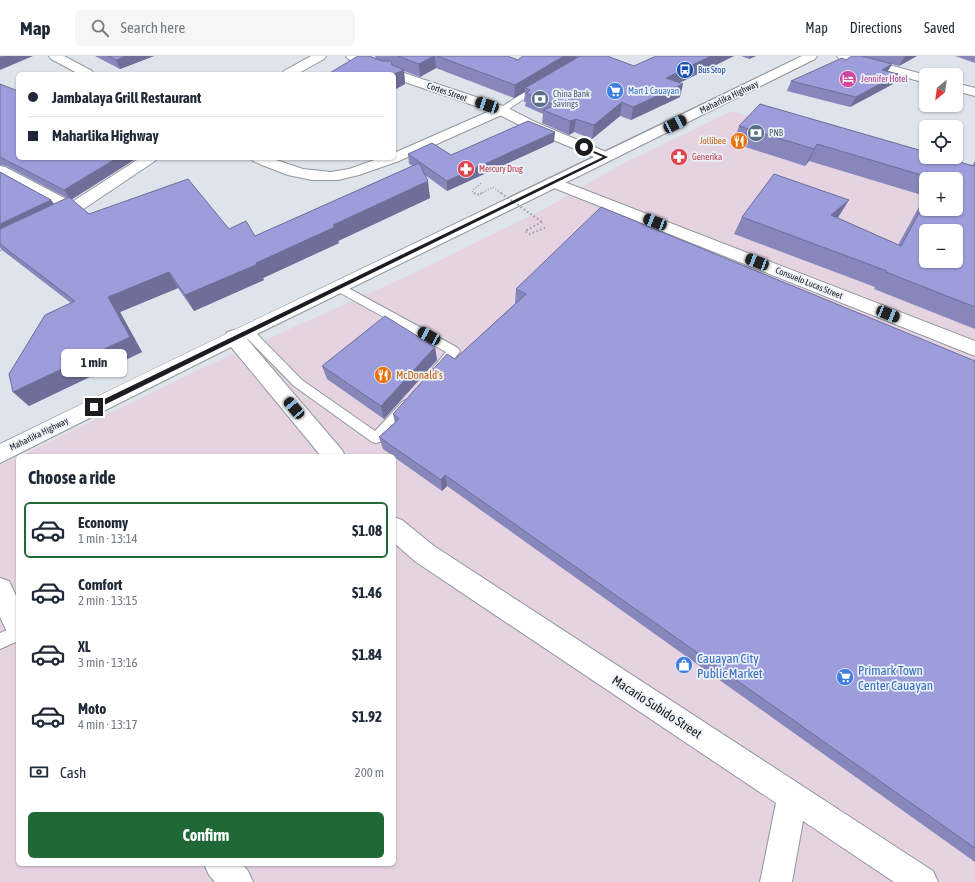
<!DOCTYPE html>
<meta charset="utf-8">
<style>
:root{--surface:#fff;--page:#f6f6f7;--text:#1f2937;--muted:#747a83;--line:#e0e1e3;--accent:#206937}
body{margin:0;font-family:"Asap Condensed",sans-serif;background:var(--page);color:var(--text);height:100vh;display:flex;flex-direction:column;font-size:15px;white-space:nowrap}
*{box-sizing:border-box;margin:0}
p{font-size:13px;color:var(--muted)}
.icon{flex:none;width:22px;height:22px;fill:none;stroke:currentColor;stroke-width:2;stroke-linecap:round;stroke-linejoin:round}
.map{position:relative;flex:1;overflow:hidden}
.side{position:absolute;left:16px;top:398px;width:380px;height:412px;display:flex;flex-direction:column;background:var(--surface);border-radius:6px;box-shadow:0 1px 3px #0004}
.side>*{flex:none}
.banner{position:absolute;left:16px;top:16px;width:380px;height:88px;border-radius:6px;box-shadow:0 1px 3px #0004;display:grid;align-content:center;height:88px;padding:0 12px;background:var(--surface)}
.needle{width:26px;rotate:209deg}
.tools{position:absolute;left:919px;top:12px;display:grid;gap:8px}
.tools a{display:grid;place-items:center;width:44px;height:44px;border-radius:6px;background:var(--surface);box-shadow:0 1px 3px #0004;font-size:20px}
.end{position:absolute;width:18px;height:18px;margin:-9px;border:5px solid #1b1d20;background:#fff;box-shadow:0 0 0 2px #fff}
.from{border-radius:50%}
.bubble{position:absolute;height:28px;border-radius:6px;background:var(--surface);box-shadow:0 1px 3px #0004;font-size:13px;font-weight:700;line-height:28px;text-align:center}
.car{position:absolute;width:12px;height:24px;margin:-12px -6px;border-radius:5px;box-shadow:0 0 3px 1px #0007;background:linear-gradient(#222 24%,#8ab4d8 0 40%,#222 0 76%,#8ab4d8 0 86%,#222 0)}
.banner b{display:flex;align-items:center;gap:14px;height:38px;font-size:15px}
.banner b+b{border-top:1px solid var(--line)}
.banner i{width:10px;height:10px;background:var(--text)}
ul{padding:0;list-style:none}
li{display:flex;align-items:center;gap:12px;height:56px;margin:0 8px 6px;padding:0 4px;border:2px solid transparent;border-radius:6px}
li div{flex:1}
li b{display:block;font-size:15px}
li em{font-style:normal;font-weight:700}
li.on{border-color:var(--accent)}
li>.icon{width:36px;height:36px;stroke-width:1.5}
h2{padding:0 12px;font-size:18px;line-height:48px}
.pay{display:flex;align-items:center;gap:10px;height:44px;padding:0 12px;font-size:15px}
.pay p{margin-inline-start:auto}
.primary-button{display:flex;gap:8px;margin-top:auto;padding:8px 12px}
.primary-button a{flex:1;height:46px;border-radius:6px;background:var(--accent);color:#fff;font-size:16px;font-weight:700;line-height:46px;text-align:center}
header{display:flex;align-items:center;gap:24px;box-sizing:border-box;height:56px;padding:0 20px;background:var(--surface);border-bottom:1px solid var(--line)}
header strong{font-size:19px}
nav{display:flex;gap:22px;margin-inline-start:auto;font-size:14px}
.search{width:280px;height:36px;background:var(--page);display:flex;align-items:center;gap:10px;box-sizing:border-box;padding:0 14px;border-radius:6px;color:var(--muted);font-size:15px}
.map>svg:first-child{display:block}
.commercial{fill:#e6d3e2;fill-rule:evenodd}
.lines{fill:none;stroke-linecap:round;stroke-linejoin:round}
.service-casing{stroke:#90979e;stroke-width:2}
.minor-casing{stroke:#90979e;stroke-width:2}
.tertiary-casing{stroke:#90979e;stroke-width:2}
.primary-casing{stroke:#90979e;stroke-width:2}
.path-far1{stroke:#9a9fa6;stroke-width:1.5;stroke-dasharray:1 2;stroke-linecap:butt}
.path{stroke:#9a9fa6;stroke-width:2;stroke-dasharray:1.5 2.5;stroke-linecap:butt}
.service{fill:#fff;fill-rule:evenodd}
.minor{fill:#fff;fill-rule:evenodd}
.tertiary{fill:#fff;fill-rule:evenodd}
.primary{fill:#fff;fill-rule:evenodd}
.path-bridge-far1{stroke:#9a9fa6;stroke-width:1.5;stroke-dasharray:1 2;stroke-linecap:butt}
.path-bridge{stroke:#9a9fa6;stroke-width:2;stroke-dasharray:1.5 2.5;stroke-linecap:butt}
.wall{fill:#8787bc;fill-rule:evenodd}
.shaded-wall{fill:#6e6e99}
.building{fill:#9d9ddb;stroke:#6e6e99;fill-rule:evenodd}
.route{fill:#1b1d20}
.labels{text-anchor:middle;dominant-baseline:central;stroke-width:3.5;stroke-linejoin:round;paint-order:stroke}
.far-transit-label{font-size:9px;fill:#164399;stroke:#eaf1f9;text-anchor:start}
.far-hotel-label{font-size:9px;fill:#b23c85;stroke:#eaf1f9;text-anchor:start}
.far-shop-label{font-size:9px;fill:#366cbe;stroke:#eaf1f9;text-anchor:start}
.far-street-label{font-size:9px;fill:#1b1d20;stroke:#eaf1f9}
.far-service-label{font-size:9px;fill:#4e5e75;stroke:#eaf1f9;text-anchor:start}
.far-food-label{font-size:9px;fill:#c56008;stroke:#eaf1f9;text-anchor:end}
.far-health-label{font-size:9px;fill:#be3a42;stroke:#eaf1f9;text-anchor:start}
.food-label{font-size:11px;fill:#c56008;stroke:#eaf1f9;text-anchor:start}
.near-shop-label{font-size:13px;fill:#366cbe;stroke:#eaf1f9;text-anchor:start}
.near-street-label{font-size:13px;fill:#1b1d20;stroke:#eaf1f9}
</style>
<header>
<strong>Map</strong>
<div class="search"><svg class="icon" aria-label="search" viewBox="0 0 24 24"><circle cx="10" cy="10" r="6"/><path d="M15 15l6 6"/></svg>Search here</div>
<nav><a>Map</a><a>Directions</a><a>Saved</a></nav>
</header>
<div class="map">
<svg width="975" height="826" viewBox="0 0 975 826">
<rect width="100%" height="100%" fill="#dde4ec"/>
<path class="commercial" d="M732,55L975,128V826H0V409L18,401V808H394V400H20L207,310L412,218L548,151L624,107ZM926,123H956V153H926ZM926,175H956V205H926Z"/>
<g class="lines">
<defs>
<path id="service" d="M537,28H543L544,30L504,56H498L497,54Z
M339,227L458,292L460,295L458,298C452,305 445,318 435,315L433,312L446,296L335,234L334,231L335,228Z
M247,271L251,272L302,324L375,375L402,346L406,344L410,346L412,349L380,386L376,387L372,386L294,330L243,278L241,275L243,272Z
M18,569V585L0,593V577Z"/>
<path id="minor" d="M49,0H64L92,15L94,18H79L51,3Z
M311,0H326L324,3L297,18H282L284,15Z
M837,0H856L926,19V27L839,3Z
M956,27L975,32V40L956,35Z
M501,50L506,51L508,54L506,57L399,105L359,119L338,124H312L288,119L262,109L253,105L251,102H270L303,113L331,116L349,113L380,102H394V97Z
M140,102H157L155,105L79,156L0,194V182L61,153L0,120V110L5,111L72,146Z
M234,274L241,276L342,394L345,400H321L227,286L225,281L227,276Z
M394,461L402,464L434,490L933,815L938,826H894L803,765L792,826H760L776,747L416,506L394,487Z
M0,522L9,525L18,544V584L9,580L0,561Z
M204,808H242L248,815L253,826H215L209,819Z"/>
<path id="tertiary" d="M346,0H362L407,18L506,51L535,66L611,98L613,101L611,104L606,105L601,104L525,72L496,57L399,24L394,22V18H385L348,3Z
M554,122L975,285V300L549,130L546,127L549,124Z"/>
<path id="primary" d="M802,0H817L815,3L559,130L241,286L0,407V388C266,257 535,131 802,0Z"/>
</defs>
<use href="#service" class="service-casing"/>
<use href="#minor" class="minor-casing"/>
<use href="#tertiary" class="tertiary-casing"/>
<use href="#primary" class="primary-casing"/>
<path class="path-far1" d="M475,138L472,135L481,127
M480,138L493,131"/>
<path class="path" d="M474,137L477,139L482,137
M542,166L525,175L530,178L547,171"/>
<use href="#service" class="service"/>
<use href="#minor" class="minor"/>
<use href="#tertiary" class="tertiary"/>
<use href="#primary" class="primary"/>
<path class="path-bridge-far1" d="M493,131L502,138"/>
<path class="path-bridge" d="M501,137L542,166"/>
</g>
<path class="wall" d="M95,0H154L120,13Z
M375,0H507L518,4L523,0H607L634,10L734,0L679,27L680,41L631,64L620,60L592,83L574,76L569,79L542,67L543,58L525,50L526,46H524L525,36L514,42L436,12L420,21L404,15L405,28L394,34V18L376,3Z
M741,0H756L749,3Z
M864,0H917L899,10L892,8L888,15L898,18L893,28L850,51L787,35L791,25L846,4Z
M955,0H975V7Z
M0,28L137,102L71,143L89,158L229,173L255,180L413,110L409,108L408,98L451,99L554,86L447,135L425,119L430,142L338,185L339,187L263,222L264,224L194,255L178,232L120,256L142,296L29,350L13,336L71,247L2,194L0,192V116L51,144L54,148L67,142L6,110L0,109Z
M739,70L973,109L975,106V273L874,233L875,231L734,178L742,161L839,160L838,162L898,189L925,140L809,105L805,110L733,87ZM926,123H956L926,153Z
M516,233L973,305L975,303V806L447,430L442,435L394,401V400H393L383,393L379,381L395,367L393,358L455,303L516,247H515Z
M435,291L437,304L384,363L327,323L322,310Z"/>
<path class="shaded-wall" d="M6,0H33L0,14V2Z
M127,0H154L120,13L116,4Z
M434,0H435L436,12L420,21L419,8Z
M564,0H577L576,5L525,32V36L514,42L515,29Z
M711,0H734L663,35L666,22Z
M750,0H756L749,3Z
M905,0H917L899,10Z
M892,8L886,18L882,14Z
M404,14L405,28L394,34V18Z
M898,18L893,28L850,51L856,41Z
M683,28L680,41L631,64L633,51Z
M622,46L620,60L592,83L594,69Z
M576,63L574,76L569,79L570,65Z
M555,76L554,86L447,135V125Z
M817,88L809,105L805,110L814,93Z
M117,102H137L71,144L64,134Z
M428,125L430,142L338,185L339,187L263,222L264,224L194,255L185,239L256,207L333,169Z
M51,144L58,153L0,180V168Z
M849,144L839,160L821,176L831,159Z
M169,216L178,232L120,256L142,296L29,350L13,336L108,241Z
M435,291L437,304L384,363L381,350Z
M445,419L447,430L442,435L441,424Z"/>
<path class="building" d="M0,0H6L0,2Z
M108,0H127L116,4Z
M358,0H369L382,5H391L392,9L404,14L394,18H328Z
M398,0H434L419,8Z
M437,0H507L518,4L523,0H564L515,29Z
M580,0H607L634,10L656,0H711L666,22L683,28L633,51L622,46L594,69L576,63L570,65L543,54L555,49L526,37L530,34L525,32Z
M852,0H862L892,8L882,14L898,18L856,41L791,25L842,2L846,4Z
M0,28L18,35V102H117L64,134L0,101Z
M760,48L926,96V101H943L973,110L975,106V251L886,216L887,215L742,161L774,118L849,144L831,159L901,190L926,144V153H956V123H935L817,88L814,93L739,70ZM926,175H956V205H926Z
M528,65L555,76L447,125L408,98L432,87L451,99Z
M419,107L428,125L333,169L335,171L256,207L258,208L185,239L169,216L108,241L130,281L13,336L9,318L45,259L75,245L0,188V173L69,141L89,158L188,123L229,173L246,165L255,180Z
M0,116L51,144L0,168Z
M601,151L975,305V792L445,419L441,424L379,381L399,363L393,358L447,298L455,303L526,238L516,233Z
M385,260L435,291L381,350L322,310Z"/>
<path class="route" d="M582,90L608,101L96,353H92V349L603,101L582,92Z"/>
<defs>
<symbol id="bus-disc" viewBox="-11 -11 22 22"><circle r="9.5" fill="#1a4fb4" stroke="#eaf1f9"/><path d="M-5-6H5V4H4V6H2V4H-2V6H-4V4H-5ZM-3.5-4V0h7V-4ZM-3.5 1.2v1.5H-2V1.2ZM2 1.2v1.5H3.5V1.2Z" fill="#fff"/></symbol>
<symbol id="hotel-disc" viewBox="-11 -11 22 22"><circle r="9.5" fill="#d1479c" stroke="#eaf1f9"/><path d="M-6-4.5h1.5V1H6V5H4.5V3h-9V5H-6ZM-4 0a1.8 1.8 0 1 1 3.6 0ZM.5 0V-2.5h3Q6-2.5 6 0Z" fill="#fff"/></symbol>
<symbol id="supermarket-disc" viewBox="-11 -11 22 22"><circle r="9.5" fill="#3f7fe0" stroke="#eaf1f9"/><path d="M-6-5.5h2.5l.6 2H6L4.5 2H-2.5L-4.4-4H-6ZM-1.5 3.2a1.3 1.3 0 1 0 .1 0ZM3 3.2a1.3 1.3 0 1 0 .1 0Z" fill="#fff"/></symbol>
<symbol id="bank-disc" viewBox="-11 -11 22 22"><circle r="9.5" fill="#5c6f8a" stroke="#eaf1f9"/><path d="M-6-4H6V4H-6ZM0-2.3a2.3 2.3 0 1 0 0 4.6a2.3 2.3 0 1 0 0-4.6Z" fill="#fff"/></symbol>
<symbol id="restaurant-disc" viewBox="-11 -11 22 22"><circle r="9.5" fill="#e8710a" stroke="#eaf1f9"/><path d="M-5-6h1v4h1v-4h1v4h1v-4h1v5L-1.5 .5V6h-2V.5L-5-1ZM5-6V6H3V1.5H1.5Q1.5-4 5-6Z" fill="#fff"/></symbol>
<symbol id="pharmacy-disc" viewBox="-11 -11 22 22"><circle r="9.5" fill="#e0444e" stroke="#eaf1f9"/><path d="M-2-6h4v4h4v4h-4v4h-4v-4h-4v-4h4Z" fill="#fff"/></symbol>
<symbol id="shop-disc" viewBox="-11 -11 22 22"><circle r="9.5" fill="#3f7fe0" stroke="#eaf1f9"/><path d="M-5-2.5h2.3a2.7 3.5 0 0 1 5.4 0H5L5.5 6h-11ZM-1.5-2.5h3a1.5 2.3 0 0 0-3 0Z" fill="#fff"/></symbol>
</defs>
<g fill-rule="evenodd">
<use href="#bus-disc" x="675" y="4" width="20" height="20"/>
<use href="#hotel-disc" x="838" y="13" width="20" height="20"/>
<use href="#supermarket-disc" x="605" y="25" width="20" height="20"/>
<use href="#bank-disc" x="530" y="33" width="20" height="20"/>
<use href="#bank-disc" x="746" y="67" width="20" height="20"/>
<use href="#restaurant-disc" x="729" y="75" width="20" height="20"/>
<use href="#pharmacy-disc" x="669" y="91" width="20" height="20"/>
<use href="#pharmacy-disc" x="456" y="103" width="20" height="20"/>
<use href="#restaurant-disc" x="373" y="309" width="20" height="20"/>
<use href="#shop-disc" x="674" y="599" width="20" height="20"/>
<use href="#supermarket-disc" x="835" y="611" width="20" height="20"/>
</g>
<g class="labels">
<g class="far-transit-label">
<text x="698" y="14">Bus Stop</text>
</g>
<g class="far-hotel-label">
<text x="861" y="23">Jennifer Hotel</text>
</g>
<g class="far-shop-label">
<text x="628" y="35">Mart 1 Cauayan</text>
</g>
<g class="far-street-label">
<text transform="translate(447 36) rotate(19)">Cortes Street</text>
<text transform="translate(729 41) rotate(-26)">Maharlika Highway</text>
<text transform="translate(809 227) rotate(22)">Consuelo Lucas Street</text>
<text transform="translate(39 378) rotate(-26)">Maharlika Highway</text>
</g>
<g class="far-service-label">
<text x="553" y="38">China Bank<tspan x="553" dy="10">Savings</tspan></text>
<text x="769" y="77">PNB</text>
</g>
<g class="far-food-label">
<text x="726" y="85">Jollibee</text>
</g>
<g class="far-health-label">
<text x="692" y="101">Generika</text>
<text x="479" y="113">Mercury Drug</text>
</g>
<g class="food-label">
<text x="396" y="319">McDonald's</text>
</g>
<g class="near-shop-label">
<text x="697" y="602">Cauayan City<tspan x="697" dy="15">Public Market</tspan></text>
<text x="858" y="614">Primark Town<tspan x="858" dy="15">Center Cauayan</tspan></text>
</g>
<g class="near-street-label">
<text transform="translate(657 651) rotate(33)">Macario Subido Street</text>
</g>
</g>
</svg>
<div class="tools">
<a><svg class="needle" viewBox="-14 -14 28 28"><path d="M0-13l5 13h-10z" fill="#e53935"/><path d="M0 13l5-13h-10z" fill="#747a83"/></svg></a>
<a><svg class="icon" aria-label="locate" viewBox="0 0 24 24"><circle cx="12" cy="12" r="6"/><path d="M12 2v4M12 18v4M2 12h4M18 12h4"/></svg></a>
<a>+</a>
<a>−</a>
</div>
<i class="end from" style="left:584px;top:91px"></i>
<i class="end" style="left:94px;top:351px"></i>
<div class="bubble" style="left:61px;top:293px;width:66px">1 min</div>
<i class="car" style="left:487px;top:49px;rotate:289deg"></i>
<i class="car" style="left:675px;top:68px;rotate:64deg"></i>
<i class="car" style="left:655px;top:166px;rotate:291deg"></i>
<i class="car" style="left:757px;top:206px;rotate:291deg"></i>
<i class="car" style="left:888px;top:258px;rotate:112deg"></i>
<i class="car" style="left:429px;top:280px;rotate:299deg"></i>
<i class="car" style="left:294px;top:352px;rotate:320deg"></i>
<div class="banner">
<b><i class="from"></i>Jambalaya Grill Restaurant</b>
<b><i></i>Maharlika Highway</b>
</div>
<section class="side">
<h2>Choose a ride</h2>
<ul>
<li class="on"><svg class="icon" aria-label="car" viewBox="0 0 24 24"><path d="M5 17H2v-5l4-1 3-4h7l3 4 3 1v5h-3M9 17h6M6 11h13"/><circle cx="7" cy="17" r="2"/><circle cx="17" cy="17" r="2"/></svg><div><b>Economy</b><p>1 min · 13:14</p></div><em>$1.08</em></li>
<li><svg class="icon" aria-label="car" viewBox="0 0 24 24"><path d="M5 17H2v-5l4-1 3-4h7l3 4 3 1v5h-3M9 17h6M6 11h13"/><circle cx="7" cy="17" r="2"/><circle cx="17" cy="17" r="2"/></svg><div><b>Comfort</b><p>2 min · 13:15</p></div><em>$1.46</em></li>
<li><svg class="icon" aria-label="car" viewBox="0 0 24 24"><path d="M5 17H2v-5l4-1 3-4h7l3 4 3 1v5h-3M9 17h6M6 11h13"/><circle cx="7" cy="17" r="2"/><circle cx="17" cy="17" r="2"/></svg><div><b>XL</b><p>3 min · 13:16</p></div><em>$1.84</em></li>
<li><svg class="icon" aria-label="car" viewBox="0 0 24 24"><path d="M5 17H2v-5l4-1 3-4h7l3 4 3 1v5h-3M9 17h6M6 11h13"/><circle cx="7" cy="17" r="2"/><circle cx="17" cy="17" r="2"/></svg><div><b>Moto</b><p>4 min · 13:17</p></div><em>$1.92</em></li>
</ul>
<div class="pay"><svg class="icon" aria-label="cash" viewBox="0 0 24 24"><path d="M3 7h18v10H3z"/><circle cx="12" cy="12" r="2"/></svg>Cash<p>200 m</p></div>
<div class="primary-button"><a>Confirm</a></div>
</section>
</div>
